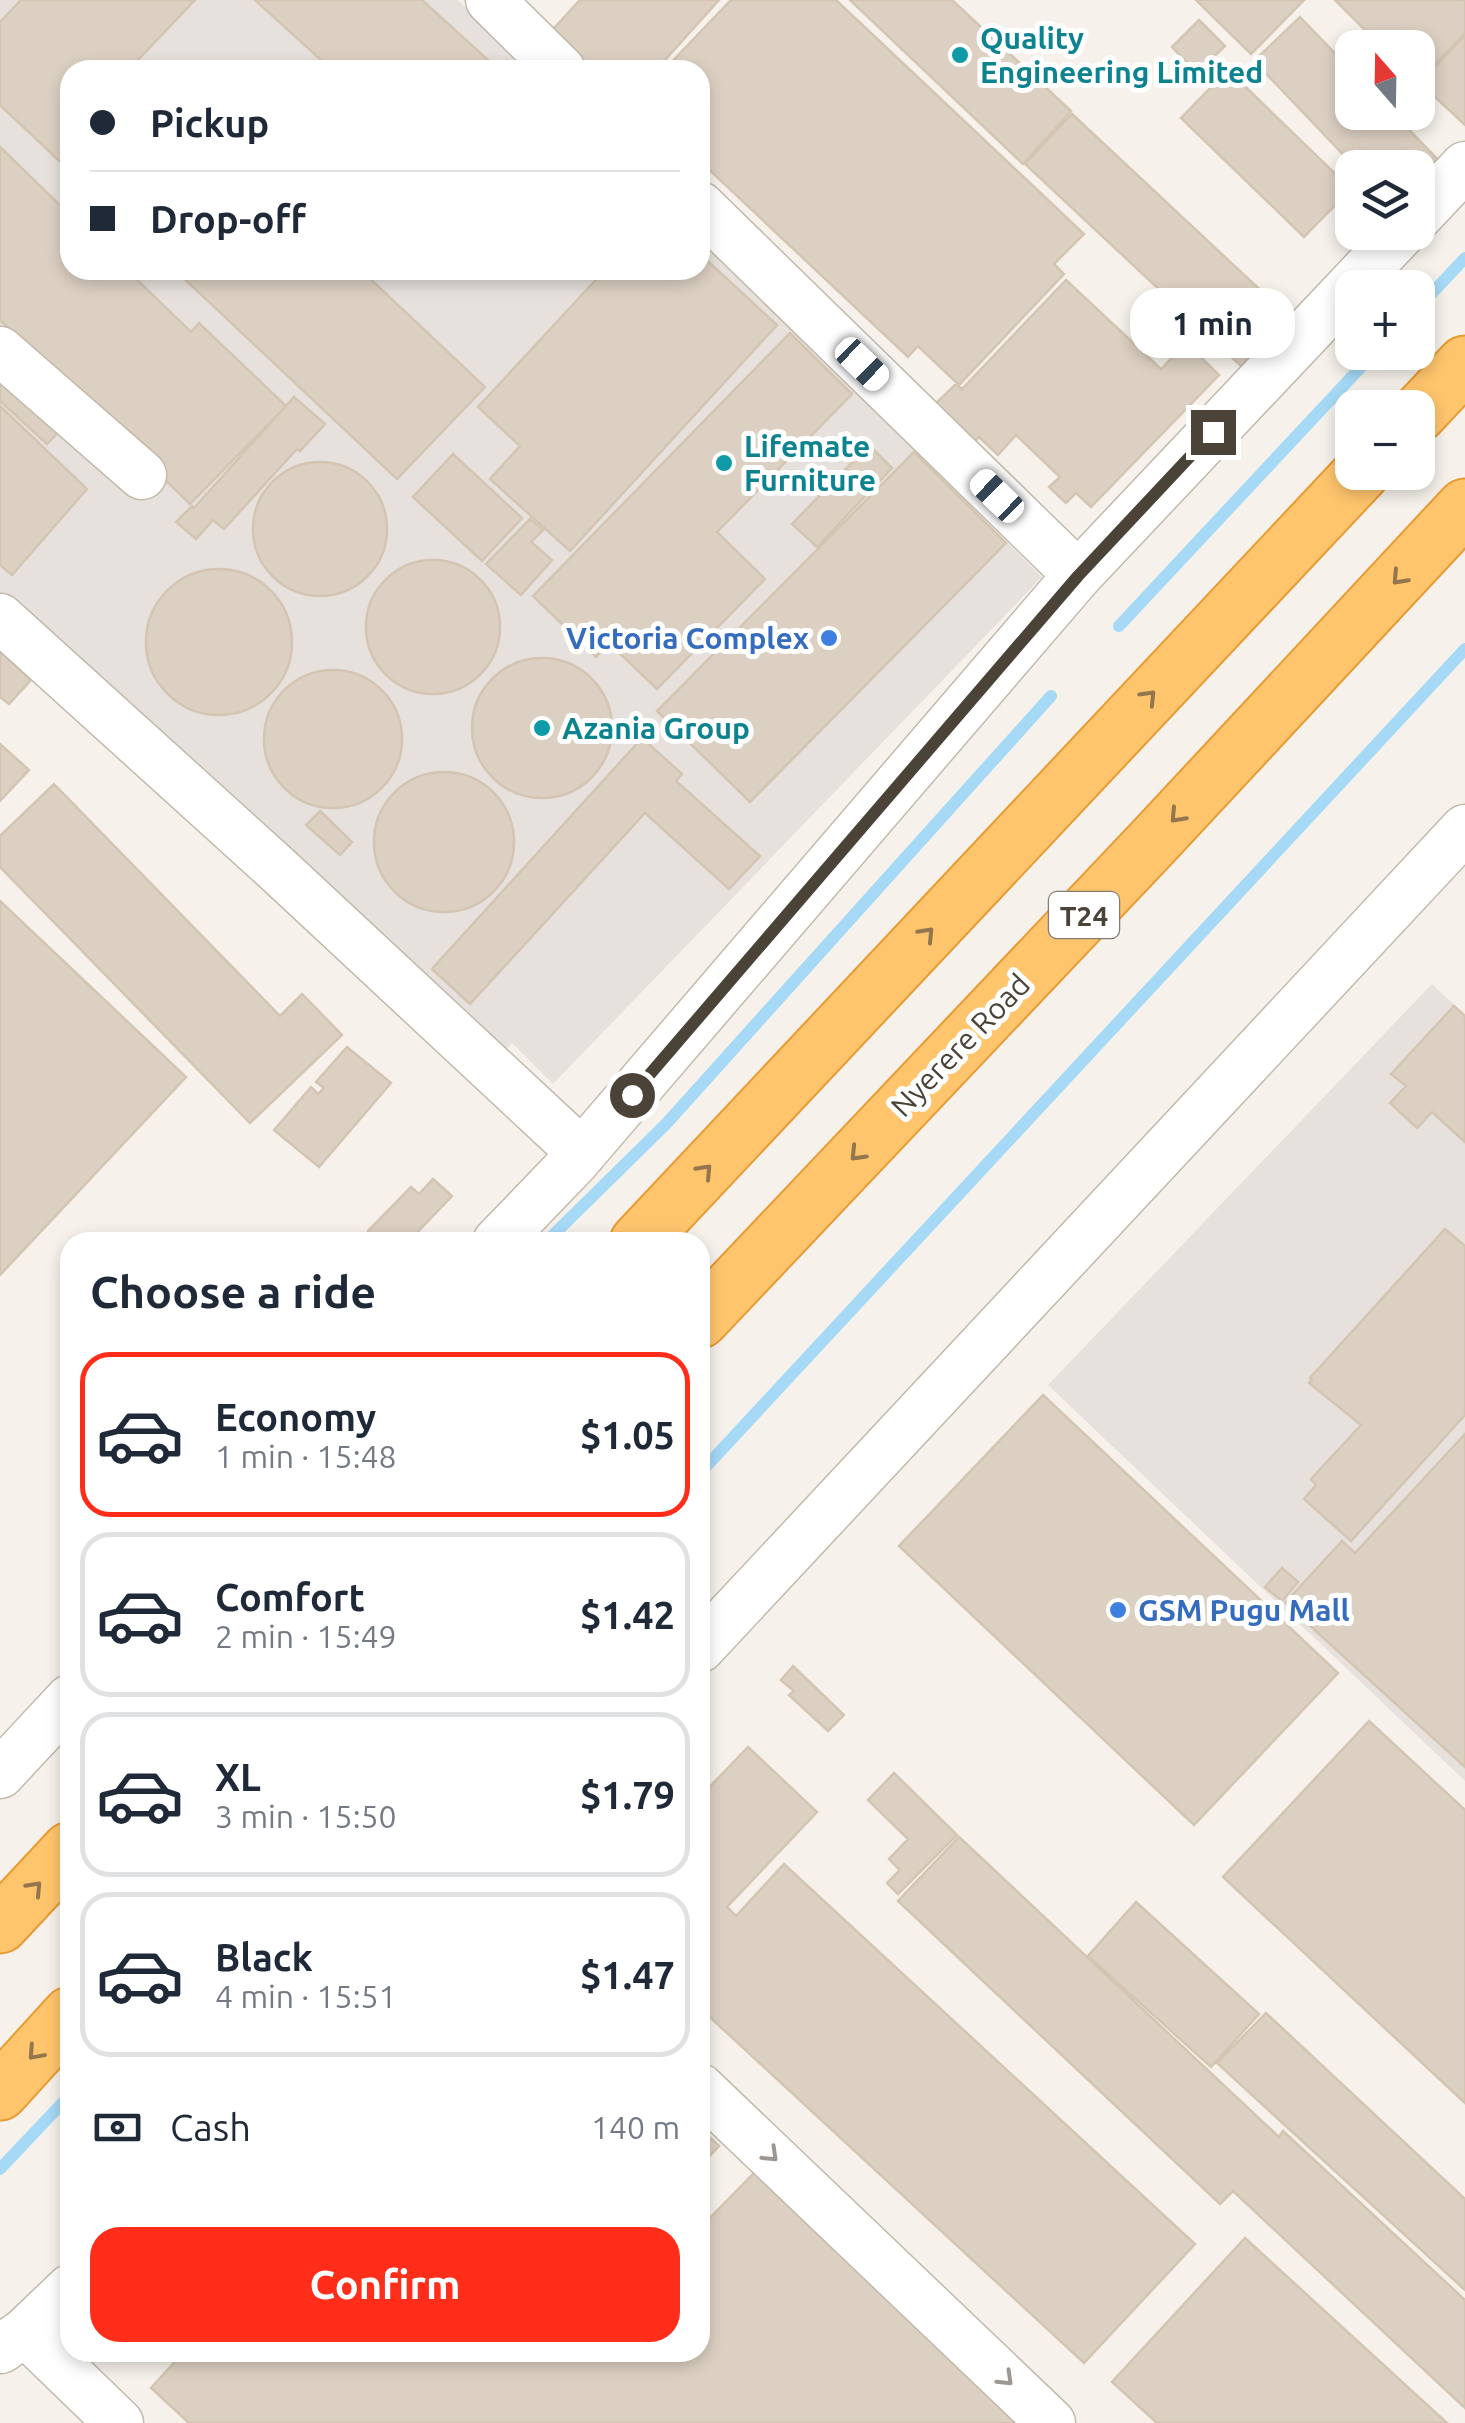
<!DOCTYPE html>
<meta charset="utf-8">
<style>
:root{--surface:#fff;--page:#f2f2f3;--text:#1f2937;--muted:#747a83;--line:#e0e1e3;--accent:#ff2d19}
body{margin:0;font-family:Ubuntu,sans-serif;background:var(--page);color:var(--text);height:100vh;display:flex;flex-direction:column;font-size:38px;white-space:nowrap}
*{box-sizing:border-box;margin:0}
p{font-size:32px;color:var(--muted)}
.icon{flex:none;width:55px;height:55px;fill:none;stroke:currentColor;stroke-width:2;stroke-linecap:round;stroke-linejoin:round}
.map{position:relative;flex:1;overflow:hidden}
.details{position:absolute;left:60px;top:1232px;width:650px;height:1130px;display:flex;flex-direction:column;background:var(--surface);border-radius:30px;box-shadow:0 5px 15px #0003}
.details>*{flex:none}
.guide{position:absolute;left:60px;top:60px;width:650px;height:220px;border-radius:30px;box-shadow:0 5px 15px #0003;display:grid;align-content:center;height:220px;padding:0 30px;background:var(--surface)}
.needle{width:65px;rotate:340deg}
.tools{position:absolute;left:1335px;top:30px;display:grid;gap:20px}
.tools a{display:grid;place-items:center;width:100px;height:100px;border-radius:20px;background:var(--surface);box-shadow:0 5px 15px #0003;font-size:50px}
.end{position:absolute;width:45px;height:45px;margin:-22px;border:12px solid #4b4238;background:#fff;box-shadow:0 0 0 5px #fff}
.from{border-radius:50%}
.bubble{position:absolute;height:70px;border-radius:30px;background:var(--surface);box-shadow:0 5px 15px #0003;font-size:32px;font-weight:700;line-height:70px;text-align:center}
.car{position:absolute;width:30px;height:60px;margin:-30px -15px;border-radius:12px;box-shadow:0 0 8px 2px #0007;background:linear-gradient(#fff 24%,#345 0 40%,#fff 0 76%,#345 0 86%,#fff 0)}
.guide b{display:flex;align-items:center;gap:35px;height:95px;font-size:38px}
.guide b+b{border-top:2px solid var(--line)}
.guide i{width:25px;height:25px;background:var(--text)}
ul{padding:0;list-style:none}
li{display:flex;align-items:center;gap:30px;height:165px;margin:0 20px 15px;padding:0 10px;border:5px solid var(--line);border-radius:30px}
li div{flex:1}
li b{display:block;font-size:38px}
li em{font-style:normal;font-weight:700}
li.current{border-color:var(--accent)}
li>.icon{width:90px;height:90px;stroke-width:1.5}
h2{padding:0 30px;font-size:45px;line-height:120px}
.pay{display:flex;align-items:center;gap:25px;height:110px;padding:0 30px;font-size:38px}
.pay p{margin-inline-start:auto}
.primary-button{display:flex;gap:20px;margin-top:auto;padding:20px 30px}
.primary-button a{flex:1;height:115px;border-radius:30px;background:var(--accent);color:#fff;font-size:40px;font-weight:700;line-height:115px;text-align:center}
.map>svg:first-child{display:block}
.industrial{fill:#e6e1dc}
.lines{fill:none;stroke-linecap:round;stroke-linejoin:round}
.stream{stroke:#a5d9f6;stroke-width:12}
.building{fill:#dcd0c2;stroke:#d4c5b2;stroke-width:2.5}
.minor-casing{stroke:#c3b9ac;stroke-width:51}
.highway-casing{stroke:#e89a33;stroke-width:59}
.minor{stroke:#fff;stroke-width:48}
.highway{stroke:#ffc56d;stroke-width:55}
.oneway{stroke:#93764d}
.oneway2{stroke:#9c9792}
.route{stroke:#4b4238;stroke-width:12}
.culture-dot{fill:#0f9aa8;stroke:#fff;stroke-width:4}
.shop-dot{fill:#3f7fe0;stroke:#fff;stroke-width:4}
.labels{text-anchor:middle;dominant-baseline:central;stroke-width:10;stroke-linejoin:round;paint-order:stroke}
.shield{fill:#fff;stroke:#817b74;stroke-width:2.5}
.shield-label{font-size:28px;font-weight:bold;fill:#4b4238}
.culture-label{font-size:30px;font-weight:bold;fill:#0d838f;stroke:#fff;text-anchor:start}
.shop-label{font-size:30px;font-weight:bold;fill:#366cbe;stroke:#fff;text-anchor:end}
.street-label{font-size:30px;fill:#4b4238;stroke:#fff}
</style>
<div class="map">
<svg width="1465" height="2423" viewBox="0 0 1465 2423">
<rect width="100%" height="100%" fill="#f6f2eb"/>
<path class="industrial" d="M0,0H458L529,70H70V270H700V239L1042,577L553,1084L512,1043L477,1081L0,638Z
M1432,984L1465,1015V1781L1048,1385Z"/>
<g class="lines">
<path class="stream" d="M1418,308L1465,258
M1119,626L1375,352
M546,1242L666,1124L1051,696
M700,1473L1465,649
M0,2169L70,2095"/>
</g>
<path class="building" d="M21,0H195L138,60L149,70H70V171L0,105V22Z
M255,0H422L499,70H332Z
M580,0H719L656,70H580L545,38Z
M731,0H836L1084,234L1054,264L1064,274L959,385L918,346L908,357L700,161V70H664Z
M850,0H952L1071,111L1023,164Z
M1196,0H1304L1251,54Z
M1335,0H1465V34L1418,81V48H1383Z
M1300,17L1352,71V112H1392L1440,162L1418,183V168H1356L1254,61Z
M1199,20L1225,46L1197,73L1172,47Z
M1465,35V125L1420,83Z
M1228,70L1351,189L1304,237L1181,118Z
M1072,114L1288,316L1241,366L1025,164Z
M0,147L70,215V270H127L191,332L199,323L286,406L190,504L0,320Z
M700,254L777,325L570,551L490,479L520,446L478,407L605,270H664L671,276L677,270H700Z
M175,270H361L485,387L397,479Z
M1066,280L1161,369L1186,343L1219,375L1091,507L1076,493L1066,503L1049,487L1060,477L1016,435L998,455L979,437L971,445L932,407L956,384L962,389Z
M790,333L852,394L717,532L765,579L657,689L609,643L596,657L533,596Z
M0,370L62,428L47,444L0,401Z
M294,397L325,424L300,451L297,449L224,529L213,520L196,539L176,522L192,506L194,508Z
M0,406L87,489L12,575L0,565Z
M869,445L892,468L817,547L792,524Z
M914,452L1006,543L750,802L657,711Z
M453,454L522,518L482,561L413,497Z
M253 529a67 67 0 1 1 134 0a67 67 0 1 1-134 0Z
M530,519L543,530L531,542L552,560L521,595L486,564Z
M366 627a67 67 0 1 1 134 0a67 67 0 1 1-134 0Z
M146 642a73 73 0 1 1 146 0a73 73 0 1 1-146 0Z
M0,651L31,680L9,704L0,697Z
M472 728a70 70 0 1 1 140 0a70 70 0 1 1-140 0Z
M264 739a69 69 0 1 1 138 0a69 69 0 1 1-138 0Z
M642,738L682,774L676,781L760,856L729,889L645,813L470,1004L432,969Z
M0,744L29,770L0,801Z
M374 842a70 70 0 1 1 140 0a70 70 0 1 1-140 0Z
M54,784L280,1016L302,994L342,1035L250,1123L0,867V836Z
M320,811L352,842L340,855L306,825Z
M0,901L186,1077L0,1275Z
M1454,1006L1465,1016V1142L1432,1112L1417,1128L1390,1103L1406,1086L1391,1074Z
M347,1047L391,1083L319,1167L274,1130L311,1087L318,1094L324,1088L316,1082Z
M433,1179L452,1196L408,1242H380L368,1231L411,1187L419,1194Z
M1445,1229L1465,1246V1415L1351,1541L1304,1499L1316,1485L1311,1479L1361,1425L1309,1383L1312,1380L1310,1378Z
M1043,1395L1338,1673L1194,1825L899,1546Z
M1465,1434V1767L1285,1603L1342,1541L1355,1553Z
M1282,1568L1298,1582L1282,1601L1265,1587Z
M793,1666L844,1715L828,1731L789,1695L794,1691L781,1680Z
M1369,1721L1465,1810V2103L1223,1877Z
M748,1747L817,1812L727,1907L736,1916L784,1864L1195,2244L1084,2363L700,2008V1953L703,1950L700,1947V1797Z
M894,1773L957,1835L898,1894L887,1883L900,1870L889,1859L908,1839L868,1800Z
M959,1837L1279,2137L1283,2131L1465,2300V2408L1233,2191L1220,2204L898,1901Z
M1136,1902L1259,2014L1211,2067L1088,1956Z
M1266,2013L1465,2199V2290L1217,2063Z
M700,2128L719,2146L700,2166Z
M755,2172L1025,2423H189L151,2388L184,2352H700V2228Z
M1245,2238L1447,2423H1157L1112,2382Z"/>
<g class="lines">
<defs>
<path id="minor" d="M490,0L561,70
M700,206L1078,575
M1418,216L1465,166
M0,351L142,475
M0,618L276,868L582,1153
M497,1242L574,1162L1078,575L1402,232
M700,1648L1465,829
M0,1774L70,1699
M700,2088L1051,2423
M25,2332L119,2423
M1,2349L25,2332L70,2289"/>
<path id="highway" d="M1418,414L1465,364
M638,1242L1362,472
M700,1320L1154,841L1465,507
M0,1925L70,1850
M0,2092L70,2015"/>
</defs>
<use href="#minor" class="minor-casing"/>
<use href="#highway" class="highway-casing"/>
<use href="#minor" class="minor"/>
<use href="#highway" class="highway"/>
</g>
<defs><path id="oneway-chevron" d="M-2-3.5L2.5 0L-2 3.5" fill="none" stroke-width="1.6" stroke-linecap="round" stroke-linejoin="round" transform="scale(2.5)"/></defs>
<g class="oneway">
<use href="#oneway-chevron" transform="translate(1399 578) rotate(133)"/>
<use href="#oneway-chevron" transform="translate(1149 697) rotate(-46)"/>
<use href="#oneway-chevron" transform="translate(1177 816) rotate(133)"/>
<use href="#oneway-chevron" transform="translate(927 934) rotate(-47)"/>
<use href="#oneway-chevron" transform="translate(857 1154) rotate(134)"/>
<use href="#oneway-chevron" transform="translate(705 1171) rotate(-47)"/>
<use href="#oneway-chevron" transform="translate(35 1888) rotate(-47)"/>
<use href="#oneway-chevron" transform="translate(35 2053) rotate(132)"/>
</g>
<g class="oneway2">
<use href="#oneway-chevron" transform="translate(771 2155) rotate(44)"/>
<use href="#oneway-chevron" transform="translate(1006 2379) rotate(44)"/>
</g>
<g class="lines">
<path class="route" d="M632,1095L1078,576L1213,432"/>
</g>
<g class="culture-dot">
<circle cx="960" cy="55" r="10"/>
<circle cx="724" cy="463" r="10"/>
<circle cx="542" cy="728" r="10"/>
</g>
<g class="shop-dot">
<circle cx="829" cy="638" r="10"/>
<circle cx="1118" cy="1610" r="10"/>
</g>
<g class="labels">
<rect class="shield" x="1049" y="892" width="70" height="46" rx="8"/>
<g class="shield-label">
<text x="1084" y="915">T24</text>
</g>
<g class="culture-label">
<text x="980" y="38">Quality<tspan x="980" dy="34">Engineering Limited</tspan></text>
<text x="744" y="446">Lifemate<tspan x="744" dy="34">Furniture</tspan></text>
<text x="562" y="728">Azania Group</text>
</g>
<g class="shop-label">
<text x="809" y="638">Victoria Complex</text>
<text x="1138" y="1610" text-anchor="start">GSM Pugu Mall</text>
</g>
<g class="street-label">
<text transform="translate(960 1045) rotate(-46)">Nyerere Road</text>
</g>
</g>
</svg>
<div class="tools">
<a><svg class="needle" viewBox="-14 -14 28 28"><path d="M0-13l5 13h-10z" fill="#e53935"/><path d="M0 13l5-13h-10z" fill="#747a83"/></svg></a>
<a><svg class="icon" aria-label="layers" viewBox="0 0 24 24"><path d="M12 4l9 5-9 5-9-5zM3 14l9 5 9-5"/></svg></a>
<a>+</a>
<a>−</a>
</div>
<i class="end from" style="left:632px;top:1095px"></i>
<i class="end" style="left:1213px;top:432px"></i>
<div class="bubble" style="left:1130px;top:288px;width:165px">1 min</div>
<i class="car" style="left:862px;top:364px;rotate:134deg"></i>
<i class="car" style="left:997px;top:496px;rotate:314deg"></i>
<div class="guide">
<b><i class="from"></i>Pickup</b>
<b><i></i>Drop-off</b>
</div>
<section class="details">
<h2>Choose a ride</h2>
<ul>
<li class="current"><svg class="icon" aria-label="car" viewBox="0 0 24 24"><path d="M5 17H2v-5l4-1 3-4h7l3 4 3 1v5h-3M9 17h6M6 11h13"/><circle cx="7" cy="17" r="2"/><circle cx="17" cy="17" r="2"/></svg><div><b>Economy</b><p>1 min · 15:48</p></div><em>$1.05</em></li>
<li><svg class="icon" aria-label="car" viewBox="0 0 24 24"><path d="M5 17H2v-5l4-1 3-4h7l3 4 3 1v5h-3M9 17h6M6 11h13"/><circle cx="7" cy="17" r="2"/><circle cx="17" cy="17" r="2"/></svg><div><b>Comfort</b><p>2 min · 15:49</p></div><em>$1.42</em></li>
<li><svg class="icon" aria-label="car" viewBox="0 0 24 24"><path d="M5 17H2v-5l4-1 3-4h7l3 4 3 1v5h-3M9 17h6M6 11h13"/><circle cx="7" cy="17" r="2"/><circle cx="17" cy="17" r="2"/></svg><div><b>XL</b><p>3 min · 15:50</p></div><em>$1.79</em></li>
<li><svg class="icon" aria-label="car" viewBox="0 0 24 24"><path d="M5 17H2v-5l4-1 3-4h7l3 4 3 1v5h-3M9 17h6M6 11h13"/><circle cx="7" cy="17" r="2"/><circle cx="17" cy="17" r="2"/></svg><div><b>Black</b><p>4 min · 15:51</p></div><em>$1.47</em></li>
</ul>
<div class="pay"><svg class="icon" aria-label="cash" viewBox="0 0 24 24"><path d="M3 7h18v10H3z"/><circle cx="12" cy="12" r="2"/></svg>Cash<p>140 m</p></div>
<div class="primary-button"><a>Confirm</a></div>
</section>
</div>
